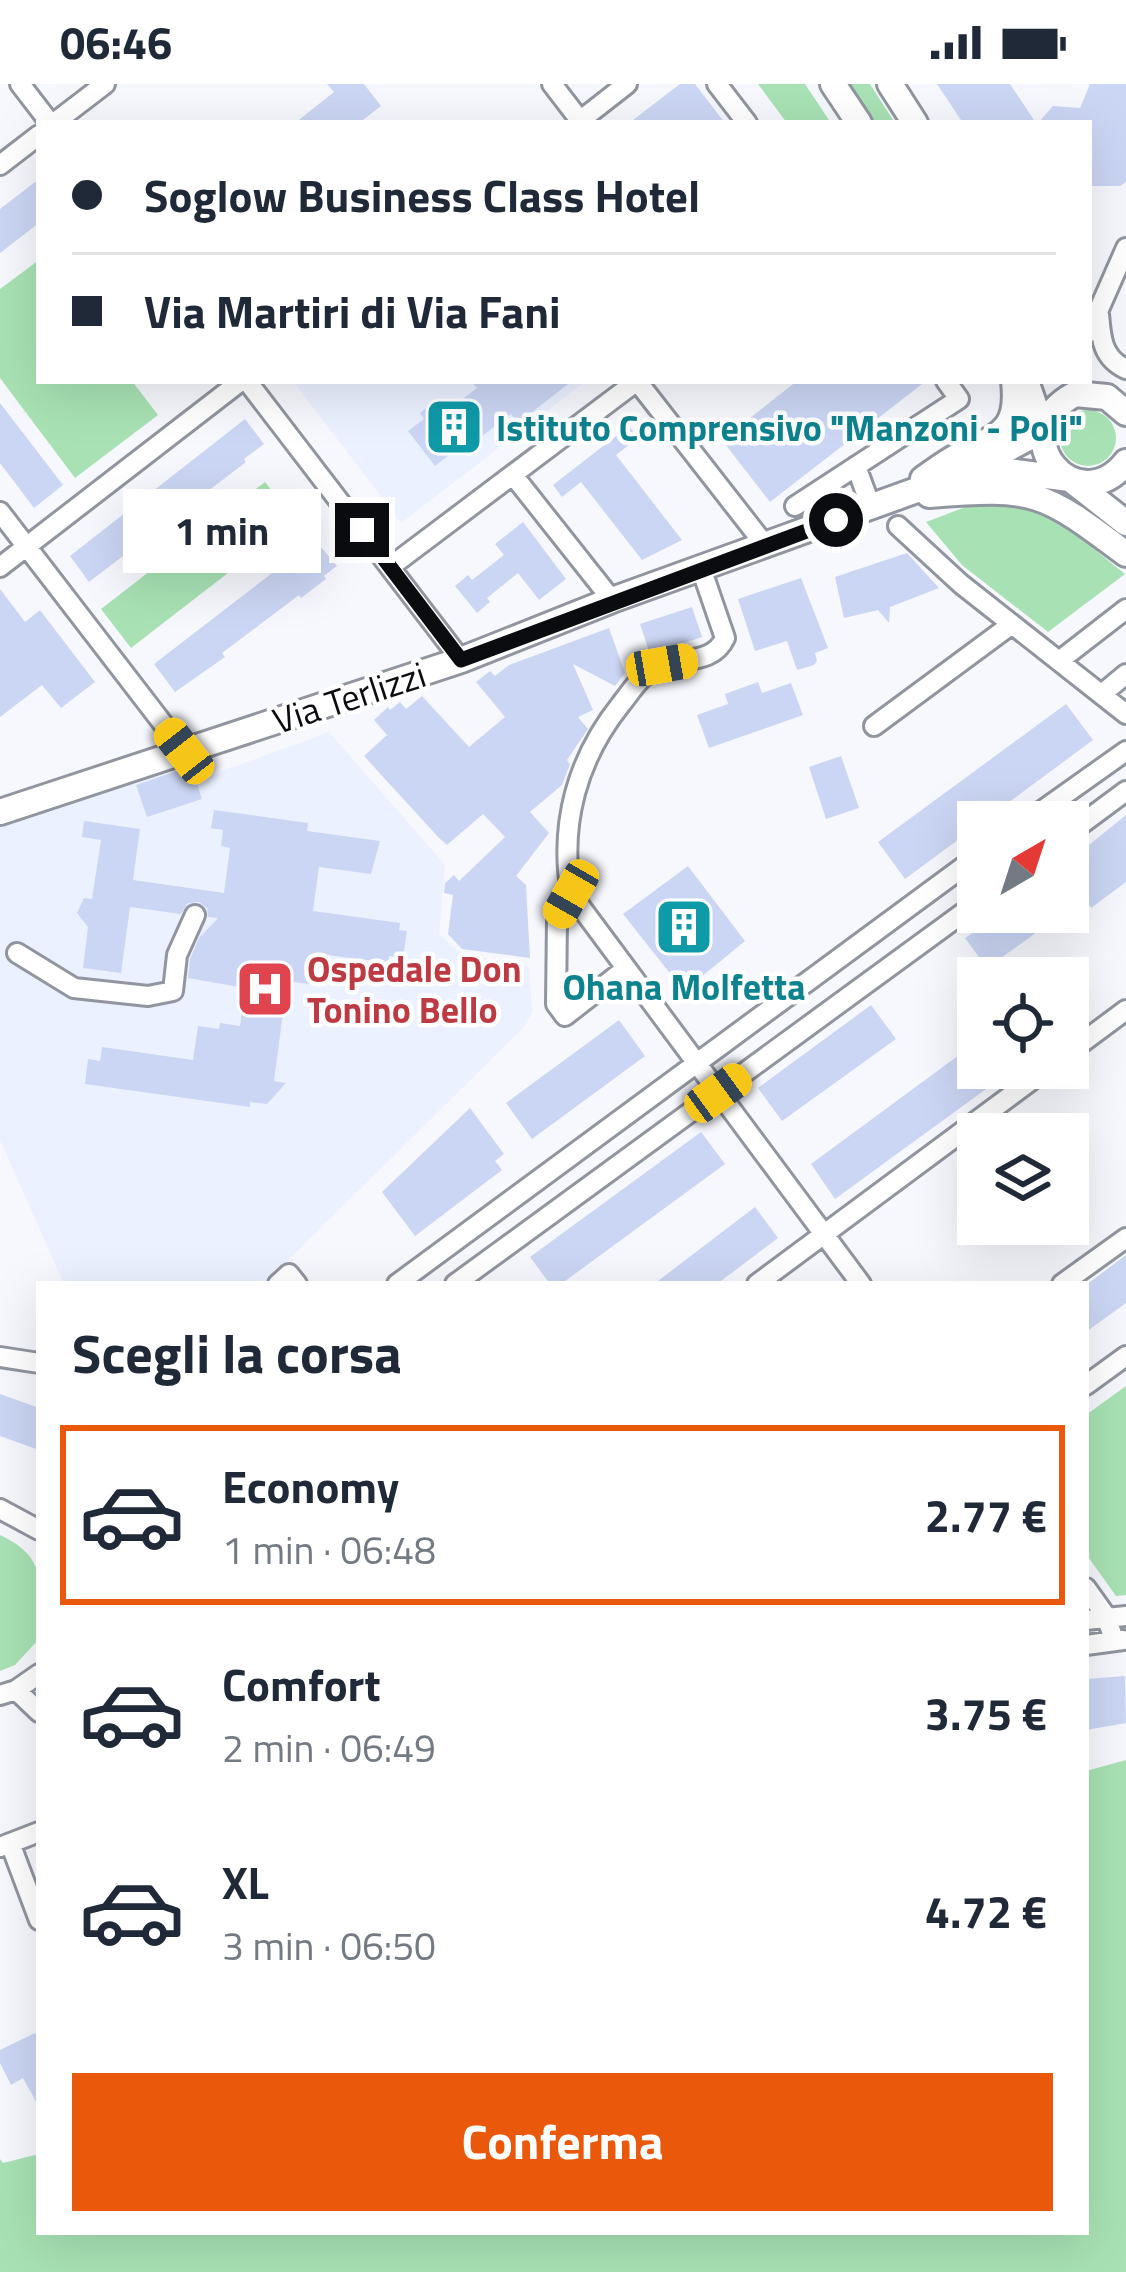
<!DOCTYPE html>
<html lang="it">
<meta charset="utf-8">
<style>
:root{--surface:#fff;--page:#f6f6f7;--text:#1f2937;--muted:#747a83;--line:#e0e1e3;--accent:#ea580c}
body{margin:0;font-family:"Titillium Web",sans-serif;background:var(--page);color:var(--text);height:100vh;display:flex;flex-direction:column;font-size:45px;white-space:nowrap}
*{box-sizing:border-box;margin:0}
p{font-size:39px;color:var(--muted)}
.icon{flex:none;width:66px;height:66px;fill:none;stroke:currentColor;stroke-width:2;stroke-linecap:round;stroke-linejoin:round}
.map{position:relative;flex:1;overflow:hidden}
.sheet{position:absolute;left:36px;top:1197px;width:1053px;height:954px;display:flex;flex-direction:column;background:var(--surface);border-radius:0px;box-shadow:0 12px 48px #0002}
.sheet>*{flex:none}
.banner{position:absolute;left:36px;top:36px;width:1056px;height:264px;border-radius:0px;box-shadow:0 12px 48px #0002;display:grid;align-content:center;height:264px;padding:0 36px;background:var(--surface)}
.needle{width:78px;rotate:39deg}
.fabs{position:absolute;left:957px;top:717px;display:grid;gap:24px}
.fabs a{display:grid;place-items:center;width:132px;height:132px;border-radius:0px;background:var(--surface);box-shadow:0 12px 48px #0002;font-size:60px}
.end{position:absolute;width:54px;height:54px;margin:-27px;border:15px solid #0a0c0f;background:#fff;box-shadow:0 0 0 6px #fff}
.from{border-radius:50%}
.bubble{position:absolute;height:84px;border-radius:0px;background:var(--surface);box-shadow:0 12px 48px #0002;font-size:39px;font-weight:700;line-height:84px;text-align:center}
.car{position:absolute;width:36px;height:72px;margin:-36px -18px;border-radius:15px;box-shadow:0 0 9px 3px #0007;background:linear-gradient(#f5c518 24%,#345 0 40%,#f5c518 0 76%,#345 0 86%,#f5c518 0)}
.banner b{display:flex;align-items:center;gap:42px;height:114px;font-size:45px}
.banner b+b{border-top:3px solid var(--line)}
.banner i{width:30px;height:30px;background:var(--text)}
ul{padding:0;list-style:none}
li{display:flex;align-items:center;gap:36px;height:180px;margin:0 24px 18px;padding:0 12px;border:6px solid transparent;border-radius:0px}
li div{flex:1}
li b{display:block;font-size:45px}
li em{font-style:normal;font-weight:700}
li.current{border-color:var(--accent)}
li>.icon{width:108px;height:108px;stroke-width:1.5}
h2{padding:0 36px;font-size:54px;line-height:144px}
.cta{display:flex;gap:24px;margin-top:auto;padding:24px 36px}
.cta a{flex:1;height:138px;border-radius:0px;background:var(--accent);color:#fff;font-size:48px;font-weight:700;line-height:138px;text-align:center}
.status{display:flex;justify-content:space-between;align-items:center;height:84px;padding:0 60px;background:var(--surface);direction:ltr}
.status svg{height:33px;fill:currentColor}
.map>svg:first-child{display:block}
.built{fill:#ebf1ff}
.green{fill:#a8e2b4}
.building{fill:#cbd6f4}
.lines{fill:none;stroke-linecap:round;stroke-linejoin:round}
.minor-casing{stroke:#91959f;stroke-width:24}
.major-casing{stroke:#91959f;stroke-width:30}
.minor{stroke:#fff;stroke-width:18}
.major{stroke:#fff;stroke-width:24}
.route{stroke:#0a0c0f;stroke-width:15}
.labels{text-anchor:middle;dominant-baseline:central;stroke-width:9;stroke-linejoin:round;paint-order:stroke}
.culture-label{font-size:36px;font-weight:bold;fill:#0d838f;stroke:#fff;text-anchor:start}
.street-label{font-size:36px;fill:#0a0c0f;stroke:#fff}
.health-label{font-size:36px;font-weight:bold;fill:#be3a42;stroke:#fff;text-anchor:start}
</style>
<div class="status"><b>06:46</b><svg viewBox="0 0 49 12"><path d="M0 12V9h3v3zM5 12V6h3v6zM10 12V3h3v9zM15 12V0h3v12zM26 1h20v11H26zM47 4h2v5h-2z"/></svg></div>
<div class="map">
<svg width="1126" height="2188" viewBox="0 0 1126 2188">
<rect width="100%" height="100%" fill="#f7f8fd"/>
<path class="built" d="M293,297H586L401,439Z
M329,648L445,781L439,850L461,869L529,883L532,928L524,943L264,1200H64L0,1056V743L191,681L196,696L201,695Z"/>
<path class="green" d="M758,0H805L831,39H787Z
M847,0H870L895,39H872Z
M39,176V297H132L158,331L75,394L0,294V205Z
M1060 354a28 28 0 1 1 56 0a28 28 0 1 1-56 0Z
M265,398L295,437L131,564L101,525Z
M997,419C1049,422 1086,459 1125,490L1048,548L962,481L926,438L968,422Z
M1126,1302V1511L1116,1512L1086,1470V1331Z
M0,1451C52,1475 39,1506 39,1555L15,1581L0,1587Z
M1126,1676V2188H0V2075L3,2079L39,2070V2148H1086V1687Z"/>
<path class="building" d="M327,0H364L381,22L359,39H295L334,8Z
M680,0H695L725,39H629Z
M937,0H1010L1036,39H963Z
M1090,0H1126V98L1120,102H1089V39H1038L1053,22L1080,24Z
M39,95V139L0,169V125Z
M471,297H572L518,339L511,330L461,368L458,364L435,382L408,347L424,335L420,329L438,315L447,327L477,304Z
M797,297H926L770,418L722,356Z
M0,319L63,401L34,424L0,379Z
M245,335L264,360L244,375L246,378L89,498L70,472Z
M629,342L638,354L616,371L682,456L642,476L581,398L562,413L553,401Z
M523,438L566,495L539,516L518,489L487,514L490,518L477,529L455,502L468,491L472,496L504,471L495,460Z
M315,456L337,482L324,492L326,495L301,514L299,511L222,569L225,573L175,608L154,580Z
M907,469L939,504L890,523L889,539L878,526L844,534L835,493Z
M801,494L828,564L815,569L817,577L814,581L797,586L787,557L755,567L738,515Z
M0,505L25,538L40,526L95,598L61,624L42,601L0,633Z
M692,523L702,553L650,570L640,540Z
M609,544L625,589L615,602L573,580L593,626L578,633L588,645L567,676L570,680L562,701L530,728L549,749L516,792L526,801L530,874L462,865L448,850L453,811L444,809L445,799L454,791L459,797L505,753L483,730L447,761L439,754L364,672L387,651L374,636L388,623L390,626L400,618L406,625L422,612L469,663L505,633L476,598L490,587L495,592L509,581Z
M758,598L762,609L791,599L803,631L709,664L697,631L728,620L725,610Z
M1066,620L1093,656L905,795L878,758Z
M841,672L859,724L826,735L809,683Z
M191,682L202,715L147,733L136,701Z
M214,726L308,739L307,747L380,757L371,790L319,783L313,827L400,839L399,846L407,847L403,874L389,872L388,879L320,870L316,901L270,895L266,927L283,929L274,997L286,999L267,1020L250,1018V1023L85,1000L88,975L100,977L102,963L193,976L198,942L219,945L220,939L240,942L245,904L188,894L190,875L199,854L218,834L208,833L207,824L199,818L188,819L181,830L130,823L121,889L83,884L88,843L77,829L84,814L92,815L101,756L82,753L84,737L140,745L133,796L224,809L230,764L221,762L223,746L211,744Z
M1126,731V798L1091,824L1082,812L1074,818L1068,810V778Z
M688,782L745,857L684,907L623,830Z
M1002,828H1034L1044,843L987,884L965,854Z
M871,921L896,955L782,1037L758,1004Z
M619,936L645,972L532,1055L506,1019Z
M978,957V984H1015L835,1115L811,1080Z
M470,1024L504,1070L495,1077L502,1086L415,1152L382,1108Z
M701,1048L725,1080L561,1200H550L530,1173Z
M755,1123L778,1154L717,1200H654Z
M1126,1171V1219L1086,1248V1201Z
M0,1310L39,1324V1366L0,1352Z
M1125,1592L1126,1639L1086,1646V1595Z
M35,1949L39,1957V2023L23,1994L11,2001L0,1979V1966Z"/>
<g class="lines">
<defs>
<path id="minor" d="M20,0L50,39
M552,0L582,39
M717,0L747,39
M54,39L105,0
M577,39L627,0
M0,81L39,51
M1099,230C1101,254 1102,274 1126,285
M1089,248L1126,164
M247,297L461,576
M637,297L765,461
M856,382L871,423
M513,391L612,516
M795,422L959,315L946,297
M0,428L184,667
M898,442L961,500L1126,630
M0,483L241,297
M390,483L637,297
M701,484L725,554C713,580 684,573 660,582C642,589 633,605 621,620C577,675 559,740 571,810L861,1200
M1059,577L1126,525
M1102,610L1126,590
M874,642L1012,540
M1026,738L1126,667
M1068,750L1126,707
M571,810L557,835L556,920L565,932L624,886
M17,869L74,904L148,912L173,907L177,871L195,831
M1068,969L1126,926
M278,1200L289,1190L297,1200
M397,1200L978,772
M455,1200L978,818
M757,1200L1048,984
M1062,1200L1126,1154
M0,1273L39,1279
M1086,1301L1126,1272
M0,1425L39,1446
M1086,1504L1106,1532L1114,1556
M1086,1536L1126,1532
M1086,1561L1123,1556
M16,1606L39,1628
M0,1611L16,1606L39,1590
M10,1759L39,1836
M0,1763L39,1748"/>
<path id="major" d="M833,0L859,39
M890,0L915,39
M1126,329L1107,313L1075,310C999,351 1078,439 1126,378
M970,390L1007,387L1070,395L1126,439
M923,395C934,387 945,379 956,373C996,351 1020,351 1014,297
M929,411C1035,403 1041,406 1126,470
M0,728L461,576L612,516L961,390L1043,346L1026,297"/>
</defs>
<use href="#minor" class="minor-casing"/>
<use href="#major" class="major-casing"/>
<use href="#minor" class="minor"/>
<use href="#major" class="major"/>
</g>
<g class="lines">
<path class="route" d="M362,446L461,576L836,436"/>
</g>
<defs>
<symbol id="building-square" viewBox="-11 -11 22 22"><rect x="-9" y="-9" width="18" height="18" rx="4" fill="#0f9aa8" stroke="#fff"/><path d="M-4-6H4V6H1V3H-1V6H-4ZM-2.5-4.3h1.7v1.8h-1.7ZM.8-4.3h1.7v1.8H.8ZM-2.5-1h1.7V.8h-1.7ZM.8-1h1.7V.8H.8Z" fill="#fff"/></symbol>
<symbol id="hospital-square" viewBox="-11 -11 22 22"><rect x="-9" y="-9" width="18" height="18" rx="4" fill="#e0444e" stroke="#fff"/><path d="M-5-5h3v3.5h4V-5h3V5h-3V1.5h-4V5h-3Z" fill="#fff"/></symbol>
</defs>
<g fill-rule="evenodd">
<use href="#building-square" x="421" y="310" width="66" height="66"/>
<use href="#building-square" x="651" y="810" width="66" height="66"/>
<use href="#hospital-square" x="232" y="872" width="66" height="66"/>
</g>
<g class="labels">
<g class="culture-label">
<text x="496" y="343">Istituto Comprensivo "Manzoni - Poli"</text>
<text x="684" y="902" text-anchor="middle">Ohana Molfetta</text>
</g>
<g class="street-label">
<text transform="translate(349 613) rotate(-18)">Via Terlizzi</text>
</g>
<g class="health-label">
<text x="307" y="884">Ospedale Don<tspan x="307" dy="41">Tonino Bello</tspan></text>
</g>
</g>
</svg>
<div class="fabs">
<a><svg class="needle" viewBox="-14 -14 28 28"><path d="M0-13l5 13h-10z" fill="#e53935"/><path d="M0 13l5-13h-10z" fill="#747a83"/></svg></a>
<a><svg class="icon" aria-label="locate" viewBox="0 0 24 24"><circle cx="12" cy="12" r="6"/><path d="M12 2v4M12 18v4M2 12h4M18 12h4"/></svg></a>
<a><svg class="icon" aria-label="layers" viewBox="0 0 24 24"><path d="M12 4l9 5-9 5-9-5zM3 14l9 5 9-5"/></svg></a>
</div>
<i class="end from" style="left:836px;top:436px"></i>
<i class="end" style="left:362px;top:446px"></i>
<div class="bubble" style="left:123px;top:405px;width:198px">1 min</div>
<i class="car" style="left:662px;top:581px;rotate:80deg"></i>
<i class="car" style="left:184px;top:667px;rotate:322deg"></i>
<i class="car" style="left:571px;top:810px;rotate:210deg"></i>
<i class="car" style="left:718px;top:1009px;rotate:54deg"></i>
<div class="banner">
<b><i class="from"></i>Soglow Business Class Hotel</b>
<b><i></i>Via Martiri di Via Fani</b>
</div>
<section class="sheet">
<h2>Scegli la corsa</h2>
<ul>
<li class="current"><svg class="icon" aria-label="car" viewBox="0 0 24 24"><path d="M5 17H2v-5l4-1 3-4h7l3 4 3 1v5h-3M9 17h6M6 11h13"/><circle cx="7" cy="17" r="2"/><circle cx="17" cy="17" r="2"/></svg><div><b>Economy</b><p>1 min · 06:48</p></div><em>2.77 €</em></li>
<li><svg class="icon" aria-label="car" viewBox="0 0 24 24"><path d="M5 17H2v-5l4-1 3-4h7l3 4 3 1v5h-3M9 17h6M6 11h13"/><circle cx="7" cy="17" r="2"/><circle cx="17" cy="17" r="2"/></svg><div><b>Comfort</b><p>2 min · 06:49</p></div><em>3.75 €</em></li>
<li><svg class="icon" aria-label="car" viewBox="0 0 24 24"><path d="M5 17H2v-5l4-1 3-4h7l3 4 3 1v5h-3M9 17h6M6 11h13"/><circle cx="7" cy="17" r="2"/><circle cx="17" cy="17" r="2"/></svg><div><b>XL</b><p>3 min · 06:50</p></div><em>4.72 €</em></li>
</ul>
<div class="cta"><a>Conferma</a></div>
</section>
</div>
